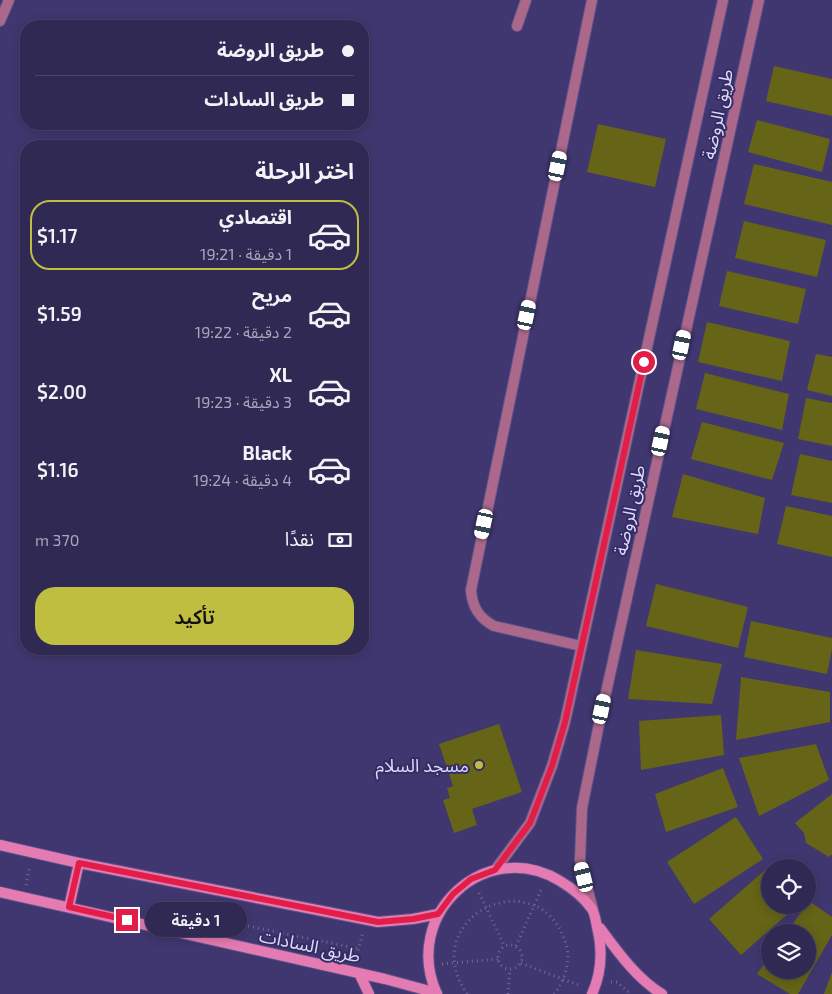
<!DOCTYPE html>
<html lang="ar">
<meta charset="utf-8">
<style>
:root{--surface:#302954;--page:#38315a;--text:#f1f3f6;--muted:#a8a6b8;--line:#4b456b;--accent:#c0be40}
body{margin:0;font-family:"Exo 2","Noto Sans Arabic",sans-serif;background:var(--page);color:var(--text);direction:rtl;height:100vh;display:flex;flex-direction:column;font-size:19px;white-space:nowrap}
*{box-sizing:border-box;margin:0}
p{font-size:16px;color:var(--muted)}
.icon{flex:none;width:28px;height:28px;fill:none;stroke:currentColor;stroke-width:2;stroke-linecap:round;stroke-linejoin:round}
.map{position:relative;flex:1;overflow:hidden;direction:ltr}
.drawer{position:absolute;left:20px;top:140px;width:349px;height:515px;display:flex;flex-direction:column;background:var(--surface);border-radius:20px;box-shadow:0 2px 12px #0003,0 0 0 1px var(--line);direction:rtl}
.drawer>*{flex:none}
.hud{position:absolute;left:20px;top:20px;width:349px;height:110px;border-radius:20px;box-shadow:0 2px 12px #0003,0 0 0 1px var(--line);direction:rtl;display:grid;align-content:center;height:110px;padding:0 15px;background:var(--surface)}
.buttons{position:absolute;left:761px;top:859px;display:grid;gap:10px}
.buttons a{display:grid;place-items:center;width:55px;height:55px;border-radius:50%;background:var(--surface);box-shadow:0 2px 12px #0003,0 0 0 1px var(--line);font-size:25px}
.end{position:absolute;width:22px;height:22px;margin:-11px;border:6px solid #e11d48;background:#fff;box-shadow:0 0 0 2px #fff}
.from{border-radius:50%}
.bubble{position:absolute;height:35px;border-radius:18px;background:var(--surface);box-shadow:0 2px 12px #0003,0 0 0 1px var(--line);font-size:16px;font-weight:600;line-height:35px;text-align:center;direction:rtl}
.car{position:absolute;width:15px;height:30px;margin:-15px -8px;border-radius:6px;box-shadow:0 0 4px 1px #0007;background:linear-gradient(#fff 24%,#345 0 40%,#fff 0 76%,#345 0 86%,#fff 0)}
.hud b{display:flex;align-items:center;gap:18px;height:48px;font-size:19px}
.hud b+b{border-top:1px solid var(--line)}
.hud i{width:12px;height:12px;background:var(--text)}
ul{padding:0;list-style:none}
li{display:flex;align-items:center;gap:15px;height:70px;margin:0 10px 8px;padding:0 5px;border:2px solid transparent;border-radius:20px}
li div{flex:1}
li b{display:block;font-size:19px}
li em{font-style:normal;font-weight:600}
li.current{border-color:var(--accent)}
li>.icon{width:45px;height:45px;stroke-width:1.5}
h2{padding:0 15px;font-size:22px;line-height:60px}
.pay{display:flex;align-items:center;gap:12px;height:55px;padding:0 15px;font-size:19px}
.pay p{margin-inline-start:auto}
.action{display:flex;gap:10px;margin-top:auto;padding:10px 15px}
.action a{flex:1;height:58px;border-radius:20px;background:var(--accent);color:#111;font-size:20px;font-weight:600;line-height:58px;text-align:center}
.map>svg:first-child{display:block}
.building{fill:#656417}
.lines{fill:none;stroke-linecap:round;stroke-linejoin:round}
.service-casing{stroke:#5c5489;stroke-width:12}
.minor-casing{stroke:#5c5489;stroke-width:12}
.tertiary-casing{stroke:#5c5489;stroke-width:12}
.secondary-casing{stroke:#5c5489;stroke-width:12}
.path{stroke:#70699c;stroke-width:3;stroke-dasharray:1 4;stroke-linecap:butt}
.service{stroke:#ab688a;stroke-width:10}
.minor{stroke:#ab688a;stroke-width:10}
.tertiary{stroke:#ab688a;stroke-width:10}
.secondary{stroke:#e47bb2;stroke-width:10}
.route{stroke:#e11d48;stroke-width:6}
.poi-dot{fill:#c0be40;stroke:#362c64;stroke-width:2}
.labels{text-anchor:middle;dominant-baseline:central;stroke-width:4;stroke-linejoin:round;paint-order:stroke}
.street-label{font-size:18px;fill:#dcdafd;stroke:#362c64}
.poi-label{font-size:18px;fill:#dcdafd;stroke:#362c64;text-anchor:end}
</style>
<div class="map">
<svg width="832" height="994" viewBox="0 0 832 994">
<rect width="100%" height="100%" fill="#403770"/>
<path class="building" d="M774,66L832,79V116L766,101Z
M757,120L830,139L822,172L748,152Z
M598,124L666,139L655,187L587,172Z
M754,164L832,182V225L744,204Z
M744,221L826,240L817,277L735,258Z
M727,271L806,289L798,324L719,306Z
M707,322L790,341L782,381L698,362Z
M816,354L832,357V396L807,390Z
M705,373L789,394L782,430L696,409Z
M806,398L832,403V446L798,439Z
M702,422L784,443L772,480L691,459Z
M800,454L832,461V503L791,495Z
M683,474L765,498L758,534L672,517Z
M786,506L832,516V557L777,544Z
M656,584L748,607L738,648L646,626Z
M751,621L832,638V649L827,674L744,657Z
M636,650L722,664L712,704L628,699Z
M741,677L830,692V722L736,740Z
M721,715L724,755L641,770L639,721Z
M499,724L522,792L472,809L477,825L454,833L443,800L450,798L447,788L453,786L439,744Z
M816,744L829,780L759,816L739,758Z
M723,768L738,807L666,832L655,794Z
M832,794V854L829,857L806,843L804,833L795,823Z
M736,817L763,859L694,904L667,862Z
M773,863L777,868H770V905H798L741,955L709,919Z
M809,901L832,917V935L798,994H790L757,974L770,956V970H808V932H787Z
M832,972V994H824Z"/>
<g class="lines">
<defs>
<path id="service" d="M517,26L526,0"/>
<path id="minor" d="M581,646L494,626C479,618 472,607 471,590L592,0"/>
<path id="tertiary" d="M0,21L9,0
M495,870L530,823L552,766L565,722L723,0
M593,910L580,860L582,808L598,729L759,0"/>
<path id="secondary" d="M0,845L79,863L378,922L413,919L438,914
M0,892L385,979L437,993
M69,907L79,863
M600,928C618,952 636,978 662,994
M359,973L369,994
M437,994C401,915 485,836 560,881C572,888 584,898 592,909C595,914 596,922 597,927C603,951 602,972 592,994"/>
</defs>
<use href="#service" class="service-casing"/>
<use href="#minor" class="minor-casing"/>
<use href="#tertiary" class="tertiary-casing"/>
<use href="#secondary" class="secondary-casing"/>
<path class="path" d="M26,885L30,866
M479,893L505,947
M209,918L360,949
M207,925L213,902
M498 957a12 12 0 1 1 24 0a12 12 0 1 1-24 0Z
M516,946L542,888
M356,960L363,932
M521,963L581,986
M442,964L499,959
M611,982H617L631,994
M467,994C414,916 540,858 566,944C571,960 565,981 554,994
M508,994L510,969"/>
<use href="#service" class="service"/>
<use href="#minor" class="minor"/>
<use href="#tertiary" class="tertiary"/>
<use href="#secondary" class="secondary"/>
</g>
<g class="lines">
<path class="route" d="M127,920L69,907L79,863L378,922L413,919L438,914L453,894L471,879L495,870L530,823L552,766L565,722L644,362"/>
</g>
<circle class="poi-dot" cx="479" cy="765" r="5"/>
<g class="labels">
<g class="street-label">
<text transform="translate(717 114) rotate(-78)">طريق الروضة</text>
<text transform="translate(629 510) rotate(-78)">طريق الروضة</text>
<text transform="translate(310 945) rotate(12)">طريق السادات</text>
</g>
<g class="poi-label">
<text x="469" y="765">مسجد السلام</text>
</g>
</g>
</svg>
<div class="buttons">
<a><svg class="icon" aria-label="locate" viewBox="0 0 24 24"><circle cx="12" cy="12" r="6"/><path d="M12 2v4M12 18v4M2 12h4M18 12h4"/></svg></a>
<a><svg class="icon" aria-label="layers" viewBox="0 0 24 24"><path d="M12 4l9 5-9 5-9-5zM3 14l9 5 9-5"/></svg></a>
</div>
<i class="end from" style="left:644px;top:362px"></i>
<i class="end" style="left:127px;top:920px"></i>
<div class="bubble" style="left:145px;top:902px;width:102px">1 دقيقة</div>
<i class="car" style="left:558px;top:166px;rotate:12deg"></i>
<i class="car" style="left:527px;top:315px;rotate:12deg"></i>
<i class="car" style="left:682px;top:345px;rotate:12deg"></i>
<i class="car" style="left:661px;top:441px;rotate:12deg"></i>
<i class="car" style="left:484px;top:524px;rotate:192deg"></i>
<i class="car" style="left:602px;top:709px;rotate:12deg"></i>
<i class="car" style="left:584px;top:877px;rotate:346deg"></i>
<div class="hud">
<b><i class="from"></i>طريق الروضة</b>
<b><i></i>طريق السادات</b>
</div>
<section class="drawer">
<h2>اختر الرحلة</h2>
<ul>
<li class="current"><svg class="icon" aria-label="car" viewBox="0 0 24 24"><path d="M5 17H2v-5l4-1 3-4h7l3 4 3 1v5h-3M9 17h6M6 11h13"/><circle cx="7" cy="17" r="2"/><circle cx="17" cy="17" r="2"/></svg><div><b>اقتصادي</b><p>1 دقيقة · 19:21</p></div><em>$1.17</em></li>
<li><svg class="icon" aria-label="car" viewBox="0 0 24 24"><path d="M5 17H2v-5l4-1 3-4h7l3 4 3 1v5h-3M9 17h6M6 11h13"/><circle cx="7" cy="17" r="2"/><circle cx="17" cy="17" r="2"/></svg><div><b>مريح</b><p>2 دقيقة · 19:22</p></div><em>$1.59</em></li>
<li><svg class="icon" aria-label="car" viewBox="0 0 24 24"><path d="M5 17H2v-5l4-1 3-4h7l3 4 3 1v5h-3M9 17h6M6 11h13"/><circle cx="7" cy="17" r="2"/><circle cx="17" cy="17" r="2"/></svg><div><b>XL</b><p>3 دقيقة · 19:23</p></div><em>$2.00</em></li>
<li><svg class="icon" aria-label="car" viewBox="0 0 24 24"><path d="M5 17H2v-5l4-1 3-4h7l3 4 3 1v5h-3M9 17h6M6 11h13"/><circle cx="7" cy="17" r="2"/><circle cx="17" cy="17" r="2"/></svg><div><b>Black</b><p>4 دقيقة · 19:24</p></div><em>$1.16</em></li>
</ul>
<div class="pay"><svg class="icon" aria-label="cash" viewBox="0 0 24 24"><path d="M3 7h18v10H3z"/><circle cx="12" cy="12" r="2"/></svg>نقدًا<p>370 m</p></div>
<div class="action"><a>تأكيد</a></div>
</section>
</div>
